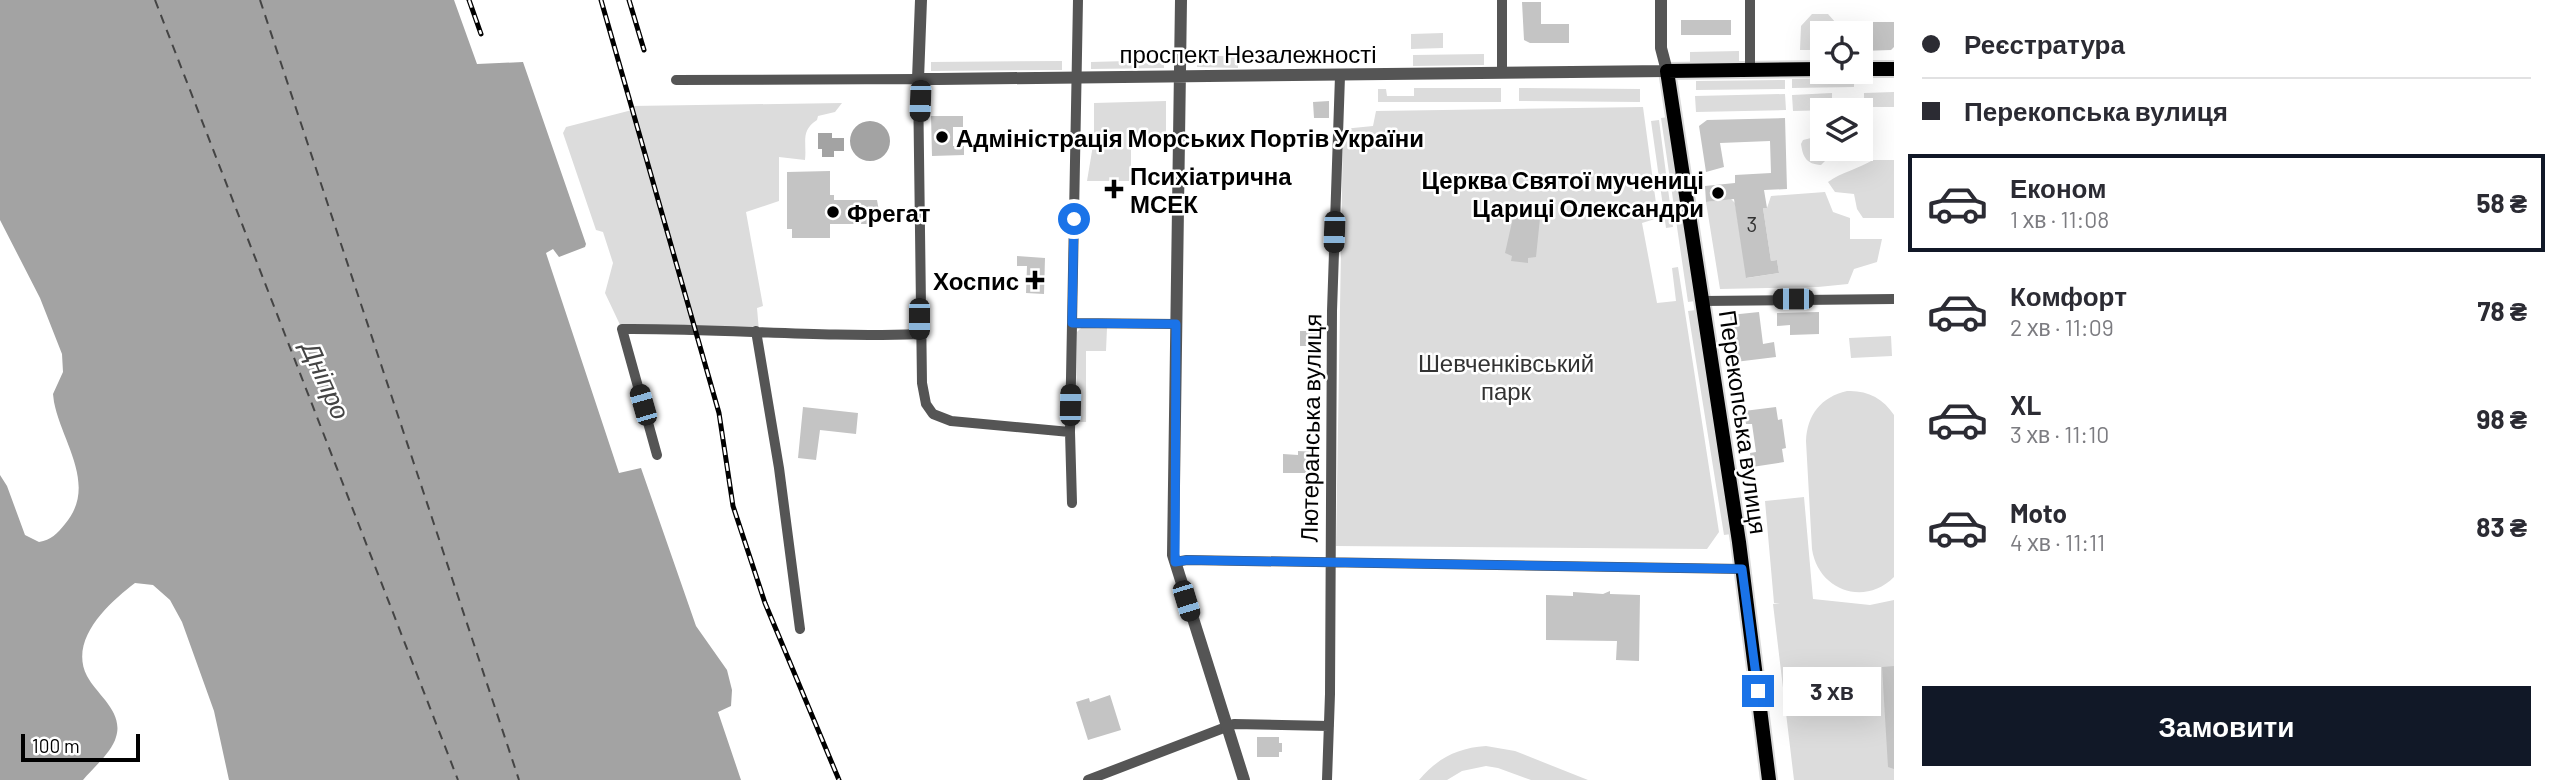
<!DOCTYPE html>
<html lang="uk">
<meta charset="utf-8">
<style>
:root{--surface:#fff;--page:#f2f2f3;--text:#2b2b33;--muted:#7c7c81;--line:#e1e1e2;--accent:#111827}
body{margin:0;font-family:Barlow,sans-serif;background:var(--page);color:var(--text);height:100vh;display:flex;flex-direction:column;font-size:26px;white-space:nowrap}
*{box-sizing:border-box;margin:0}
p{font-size:23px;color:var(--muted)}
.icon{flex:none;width:38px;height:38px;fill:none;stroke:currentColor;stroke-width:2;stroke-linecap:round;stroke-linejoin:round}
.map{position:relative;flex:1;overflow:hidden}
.details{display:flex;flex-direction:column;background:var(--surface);width:665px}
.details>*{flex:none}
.banner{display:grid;align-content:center;height:154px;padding:0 28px;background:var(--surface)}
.buttons{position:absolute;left:1810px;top:21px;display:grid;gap:14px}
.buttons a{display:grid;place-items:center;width:63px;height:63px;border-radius:0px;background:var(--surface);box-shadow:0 7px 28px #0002;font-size:35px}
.scale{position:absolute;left:21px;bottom:18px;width:119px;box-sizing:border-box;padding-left:7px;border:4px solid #000;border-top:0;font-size:19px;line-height:24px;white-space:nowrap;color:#000;-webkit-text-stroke:5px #fff;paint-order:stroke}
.end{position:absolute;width:32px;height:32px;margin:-16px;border:9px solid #1a73e8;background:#fff;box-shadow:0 0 0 4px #fff}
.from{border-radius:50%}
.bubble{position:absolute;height:49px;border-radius:0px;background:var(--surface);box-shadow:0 7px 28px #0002;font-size:23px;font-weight:700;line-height:49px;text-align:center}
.car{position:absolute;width:21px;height:42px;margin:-21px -10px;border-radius:9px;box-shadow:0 0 5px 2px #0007;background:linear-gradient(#222 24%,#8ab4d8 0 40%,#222 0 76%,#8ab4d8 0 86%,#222 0)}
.banner b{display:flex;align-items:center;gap:24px;height:66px;font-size:26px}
.banner b+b{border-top:2px solid var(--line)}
.banner i{width:18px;height:18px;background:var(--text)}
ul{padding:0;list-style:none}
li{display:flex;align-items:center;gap:21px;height:98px;margin:0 14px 10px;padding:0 14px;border:4px solid transparent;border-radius:0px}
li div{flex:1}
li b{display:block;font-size:26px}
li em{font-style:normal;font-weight:700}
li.on{border-color:var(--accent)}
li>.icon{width:63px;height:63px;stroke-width:1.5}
.cta{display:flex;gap:14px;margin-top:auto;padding:14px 28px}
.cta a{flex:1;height:80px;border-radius:0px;background:var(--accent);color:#fff;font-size:28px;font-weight:700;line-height:80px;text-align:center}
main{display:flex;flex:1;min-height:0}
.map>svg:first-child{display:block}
.green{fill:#dcdcdc}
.water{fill:#a3a3a3}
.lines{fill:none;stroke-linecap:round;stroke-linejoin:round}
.ferry{stroke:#444;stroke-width:2;stroke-dasharray:9 7;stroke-linecap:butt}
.building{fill:#c4c4c4}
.primary-casing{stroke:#dbdbdb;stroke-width:18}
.minor{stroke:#555;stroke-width:10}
.tertiary{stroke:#555;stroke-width:12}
.primary{stroke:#000;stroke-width:14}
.rail-casing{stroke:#000;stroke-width:5}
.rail{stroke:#fff;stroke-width:2.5;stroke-dasharray:8;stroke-linecap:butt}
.route{stroke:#1a73e8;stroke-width:9}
.poi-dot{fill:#000;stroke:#fff;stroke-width:2.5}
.labels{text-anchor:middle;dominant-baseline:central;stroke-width:5;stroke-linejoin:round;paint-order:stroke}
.number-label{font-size:21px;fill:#313131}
.street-label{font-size:24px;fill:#000;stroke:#fff}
.poi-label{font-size:24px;font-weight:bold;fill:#000;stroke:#fff;text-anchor:start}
.park-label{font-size:24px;fill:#333;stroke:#fff}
.water-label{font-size:26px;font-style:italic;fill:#444;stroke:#fff}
</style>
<main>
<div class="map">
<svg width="1894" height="780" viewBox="0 0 1894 780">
<rect width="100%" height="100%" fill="#fff"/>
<path class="green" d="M1812,14H1828L1836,23V31L1822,33V50H1800L1801,26Z
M1443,33V48L1411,49V34Z
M1739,51V62L1690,63V52Z
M1484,54V65L1413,66V55Z
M1198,56H1238V68L1197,67Z
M1164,60V68L1091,69V62Z
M1062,61V70L931,71V62Z
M1854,78V87L1792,88V79Z
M1785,80V89L1696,90V81Z
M1414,88H1501V102H1378V89H1386L1387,96H1414Z
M1519,88L1640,89V102L1519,101Z
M1894,92V107H1864V93Z
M1832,93V110L1793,111L1792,95Z
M1785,94L1786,110L1696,112L1695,96Z
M1166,101V138L1131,139V181H1087L1094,139V103Z
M842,103L835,112L818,116L817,120C800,131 807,142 805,160L779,157V201L746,212L763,306L757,308L759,331L622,329L605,293L613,263L603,232L596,230L563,133L566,127L632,110L631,106Z
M1643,107L1658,218L1642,223L1657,303L1676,301L1672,268L1678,267L1719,532L1707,549L1336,546L1343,129L1373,126L1376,111Z
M1668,117L1695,301L1688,302L1661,118Z
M1659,120L1673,227L1666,228L1651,121Z
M1815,137L1822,140V149H1827L1828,158L1821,165C1806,164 1803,157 1801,144L1803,140Z
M1873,160H1894V218H1863L1857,209L1854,194L1835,192L1828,182C1842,172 1858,169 1873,160Z
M1825,192L1833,212L1850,218V239H1882L1877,262L1854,269L1848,284L1818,287L1720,289L1706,202L1731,199L1735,203L1747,278L1779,273L1777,260L1771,261L1763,208H1767L1771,196Z
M1696,310L1731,534L1724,535L1688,311Z
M1081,328H1107L1106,351H1086V422H1076L1077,332Z
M1891,336L1892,356L1851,358L1849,338Z
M1847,391C1867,390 1883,398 1894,415V577C1864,607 1818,590 1812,549L1806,441C1807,415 1821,397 1847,391Z
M1804,497L1813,599L1870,605L1894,600V780H1794L1773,604L1780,603H1774L1765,501Z
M1486,746L1515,751L1588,780H1531L1498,768L1486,766L1462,771L1447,780H1419C1438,758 1457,748 1486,746Z"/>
<path class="water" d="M0,0H454L477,64L523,62L586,244L585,247L559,257L553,249L546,253L619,473L641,468L696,626L727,670L732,690L731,706L718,712L741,780H229L214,711L182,622L170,600L153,585L135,583C110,602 68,639 87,676C97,695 124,712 116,737C112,752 93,768 83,780H0V475L7,486L25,535L39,542C51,540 57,534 65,524C98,485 62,443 54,402L53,394L63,372L62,354L40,298L0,220Z
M850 141a20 20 0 1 1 40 0a20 20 0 1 1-40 0Z
M818,133H832V138H844V151H834V157H822V149H818Z"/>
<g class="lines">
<path class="ferry" d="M155,0L458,780
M260,0L519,780"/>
</g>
<path class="building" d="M1522,2H1541V24H1569V43H1530L1524,40Z
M1681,20H1731V35H1681Z
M1855,22H1894V47L1891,50L1860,51V33H1855Z
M1329,101V118H1314L1313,102Z
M931,116H963V127H953V146H964V155L932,156Z
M1785,118L1787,189L1764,190L1767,208H1763L1771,261L1777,260L1779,273L1746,278L1734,199L1706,202L1705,186L1735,183V175L1771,173L1770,141L1720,143L1724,167L1706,172L1699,126L1707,120Z
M830,171V195H834V200H877L880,217H877V224H830V238H792V229H787V172Z
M1515,202L1525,206L1530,204L1533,207H1542L1546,210L1540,218L1536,257L1528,258V263L1511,261L1512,256L1505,253L1514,213L1510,206Z
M1017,256L1045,258L1044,294L1026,293L1027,266H1017Z
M1759,312L1763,344L1774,342L1776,357L1735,362L1730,315Z
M1819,312V334L1790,335V325L1777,326V313Z
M1300,331H1320V346H1300Z
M803,407L858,413L856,434L820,430L816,460L798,458Z
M1776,407L1778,420L1782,419L1786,448L1782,449L1784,462L1752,467L1750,453L1756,452L1752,424H1746L1744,411Z
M1298,451L1318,452V473H1283V454L1298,455Z
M1610,591V594L1640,595L1639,661L1616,660L1617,641L1546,640V595L1573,596V592L1603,594Z
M1894,666V769L1888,767L1882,667Z
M1110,695L1121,730L1088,740L1076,702L1089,698L1090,702Z
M1257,737H1279V743H1282V752H1279V757H1257Z"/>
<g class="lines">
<defs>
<path id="primary" d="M1860,69H1894
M1769,780L1739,542L1667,71L1822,69"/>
</defs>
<use href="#primary" class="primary-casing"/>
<path class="minor" d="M1502,0V72
M1750,70V0
M676,80L918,79L922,383L926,404L933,414L951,421L1070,432
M1703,301L1894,299
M1072,323L1176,324
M756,331L779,468L800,629
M657,455L622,329C721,328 820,338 919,334
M1072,503L1070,432L1078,0
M1175,562L1187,560L1742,569
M1088,780L1234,724L1329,726
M1327,780L1330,694L1332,311L1340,76"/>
<path class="tertiary" d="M921,0L918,79H937L1667,71L1661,48V0
M1181,0L1173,555L1244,780"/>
<use href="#primary" class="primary"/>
<defs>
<path id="rail" d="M469,0L481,34
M601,0L719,413L733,506L765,603L839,780
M629,0L644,50"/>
</defs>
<use href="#rail" class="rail-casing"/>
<use href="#rail" class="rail"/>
</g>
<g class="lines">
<path class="route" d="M1074,219L1072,323L1176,324L1175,562L1187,560L1742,569L1758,691"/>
</g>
<g class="poi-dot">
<circle cx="942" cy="137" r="7"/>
<path d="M1110.5 178.5h7v7h7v7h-7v7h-7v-7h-7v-7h7z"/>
<circle cx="1718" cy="193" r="7"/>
<circle cx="833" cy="212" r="7"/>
<path d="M1031.5 269.5h7v7h7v7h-7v7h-7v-7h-7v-7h7z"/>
</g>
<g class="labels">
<g class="number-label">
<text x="1752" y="223">3</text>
</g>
<g class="street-label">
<text x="1248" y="53">проспект Незалежності</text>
<text transform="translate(1744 422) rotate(82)">Перекопська вулиця</text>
<text transform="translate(1310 428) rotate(-89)">Лютеранська вулиця</text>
</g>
<g class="poi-label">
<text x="956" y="137">Адміністрація Морських Портів України</text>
<text x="1130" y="175">Психіатрична<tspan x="1130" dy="28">МСЕК</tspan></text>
<text x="1704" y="179" text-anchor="end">Церква Святої мучениці<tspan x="1704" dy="28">Цариці Олександри</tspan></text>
<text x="847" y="212">Фрегат</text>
<text x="1019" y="280" text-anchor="end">Хоспис</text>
</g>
<g class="park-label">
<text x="1506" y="362">Шевченківський<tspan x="1506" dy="28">парк</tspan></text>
</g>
<g class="water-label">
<text transform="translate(327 380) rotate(66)">Дніпро</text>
</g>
</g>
</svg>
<div class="buttons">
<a><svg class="icon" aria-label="locate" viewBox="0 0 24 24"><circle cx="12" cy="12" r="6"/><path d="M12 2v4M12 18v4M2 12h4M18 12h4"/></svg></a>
<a><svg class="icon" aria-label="layers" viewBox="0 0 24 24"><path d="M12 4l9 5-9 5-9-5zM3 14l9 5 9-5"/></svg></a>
</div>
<div class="scale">100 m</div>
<i class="end from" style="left:1074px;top:219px"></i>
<i class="end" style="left:1758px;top:691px"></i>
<div class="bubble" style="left:1783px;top:667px;width:98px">3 хв</div>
<i class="car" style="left:920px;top:101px;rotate:182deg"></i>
<i class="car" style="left:1334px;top:232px;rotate:182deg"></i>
<i class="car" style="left:1793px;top:299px;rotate:270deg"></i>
<i class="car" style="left:919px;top:319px;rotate:180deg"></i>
<i class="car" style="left:643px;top:405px;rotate:344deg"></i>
<i class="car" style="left:1070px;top:405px;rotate:1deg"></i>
<i class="car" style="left:1186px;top:601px;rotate:163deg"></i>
</div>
<section class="details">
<div class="banner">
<b><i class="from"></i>Реєстратура</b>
<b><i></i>Перекопська вулиця</b>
</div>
<ul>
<li class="on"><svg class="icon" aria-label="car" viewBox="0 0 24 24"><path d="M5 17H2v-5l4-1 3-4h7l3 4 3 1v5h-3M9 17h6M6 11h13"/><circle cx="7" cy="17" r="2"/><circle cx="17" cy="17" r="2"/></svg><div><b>Економ</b><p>1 хв · 11:08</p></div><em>58 ₴</em></li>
<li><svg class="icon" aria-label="car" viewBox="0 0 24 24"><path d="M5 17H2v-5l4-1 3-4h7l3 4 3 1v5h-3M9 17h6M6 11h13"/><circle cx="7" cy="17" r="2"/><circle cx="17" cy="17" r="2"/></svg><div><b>Комфорт</b><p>2 хв · 11:09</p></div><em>78 ₴</em></li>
<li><svg class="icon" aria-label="car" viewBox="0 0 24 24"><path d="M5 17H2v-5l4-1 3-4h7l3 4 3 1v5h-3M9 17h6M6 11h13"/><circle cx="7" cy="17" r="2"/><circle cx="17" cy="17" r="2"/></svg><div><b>XL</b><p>3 хв · 11:10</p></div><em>98 ₴</em></li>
<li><svg class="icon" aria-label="car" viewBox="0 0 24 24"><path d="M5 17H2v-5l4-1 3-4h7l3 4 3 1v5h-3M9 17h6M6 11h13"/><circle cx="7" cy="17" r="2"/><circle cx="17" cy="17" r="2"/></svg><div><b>Moto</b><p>4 хв · 11:11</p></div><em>83 ₴</em></li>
</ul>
<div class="cta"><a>Замовити</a></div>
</section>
</main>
